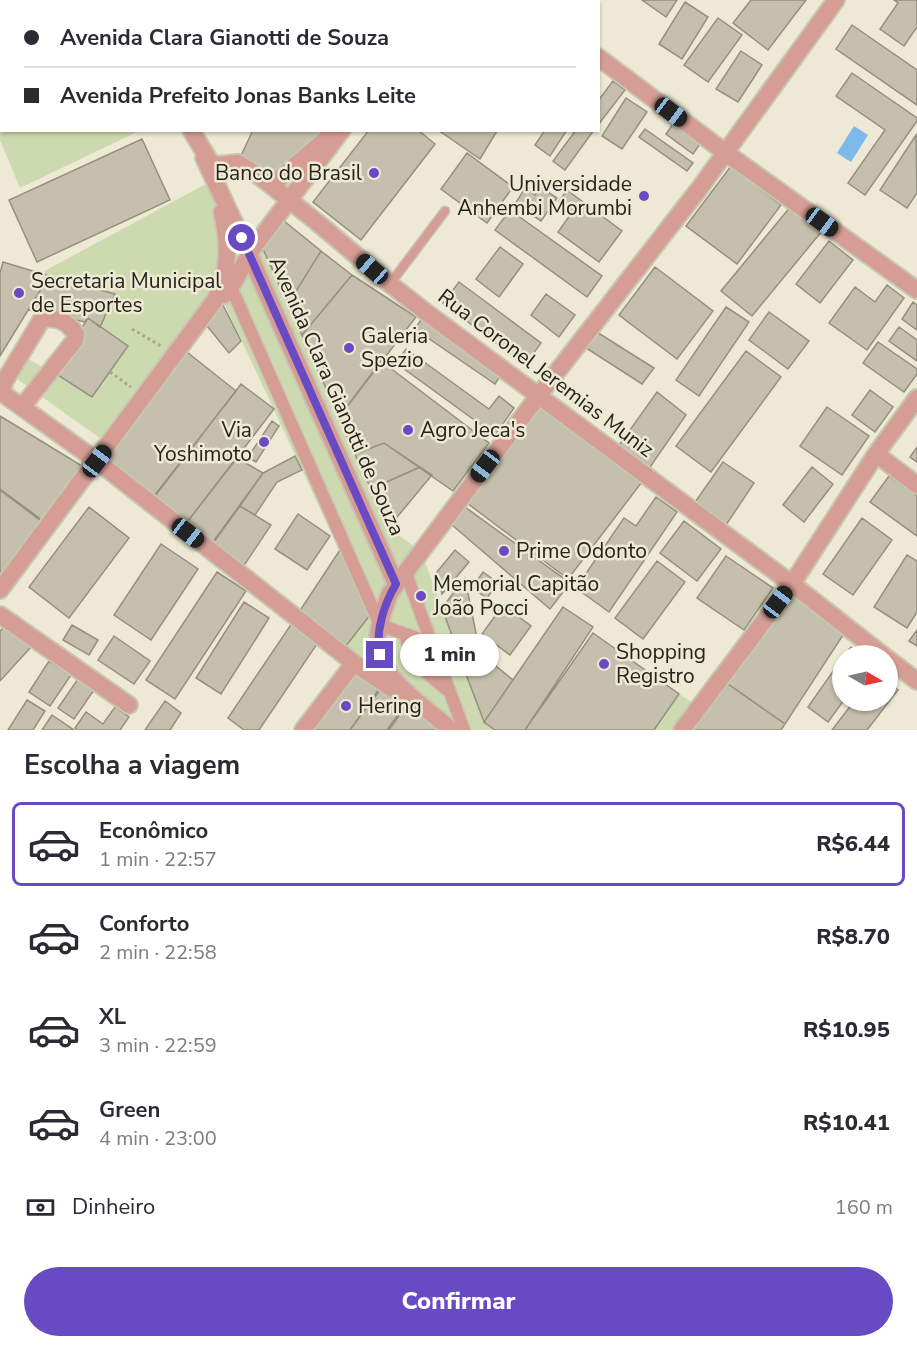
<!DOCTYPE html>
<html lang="pt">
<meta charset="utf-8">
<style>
:root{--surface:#fff;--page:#f7f7f7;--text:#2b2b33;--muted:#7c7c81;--line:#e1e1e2;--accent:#684ac3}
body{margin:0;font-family:"Nunito Sans",sans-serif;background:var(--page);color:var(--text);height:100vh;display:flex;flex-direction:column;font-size:22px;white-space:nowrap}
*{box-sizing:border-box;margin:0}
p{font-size:20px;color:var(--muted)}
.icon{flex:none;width:33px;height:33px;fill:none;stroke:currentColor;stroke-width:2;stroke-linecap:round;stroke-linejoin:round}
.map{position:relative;height:730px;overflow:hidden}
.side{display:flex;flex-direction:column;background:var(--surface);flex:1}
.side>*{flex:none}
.guide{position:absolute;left:0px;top:0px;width:600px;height:132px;box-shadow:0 2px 4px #0004;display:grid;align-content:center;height:132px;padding:0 24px;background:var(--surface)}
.needle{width:39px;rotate:99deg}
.tools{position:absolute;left:832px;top:645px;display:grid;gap:12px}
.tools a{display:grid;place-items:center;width:66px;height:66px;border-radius:50%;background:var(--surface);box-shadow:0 2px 4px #0004;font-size:30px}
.end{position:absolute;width:27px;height:27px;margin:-14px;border:8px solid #684ac3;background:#fff;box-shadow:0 0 0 3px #fff}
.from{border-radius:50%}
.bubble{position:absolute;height:42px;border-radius:21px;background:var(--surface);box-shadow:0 2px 4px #0004;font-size:20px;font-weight:800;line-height:42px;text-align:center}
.car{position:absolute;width:18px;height:36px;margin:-18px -9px;border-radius:8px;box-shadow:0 0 4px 2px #0007;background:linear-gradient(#222 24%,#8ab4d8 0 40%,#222 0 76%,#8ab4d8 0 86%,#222 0)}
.guide b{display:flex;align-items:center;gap:21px;height:57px;font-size:22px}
.guide b+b{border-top:2px solid var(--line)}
.guide i{width:15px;height:15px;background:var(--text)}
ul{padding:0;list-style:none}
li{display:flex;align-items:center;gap:18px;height:84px;margin:0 12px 9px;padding:0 12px;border:3px solid transparent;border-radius:9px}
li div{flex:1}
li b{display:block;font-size:22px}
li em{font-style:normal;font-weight:800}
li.active{border-color:var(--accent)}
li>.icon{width:54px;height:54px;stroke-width:1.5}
h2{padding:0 24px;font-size:27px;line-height:72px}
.pay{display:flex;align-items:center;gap:15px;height:66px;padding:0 24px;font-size:22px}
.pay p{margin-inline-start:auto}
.cta{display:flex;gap:12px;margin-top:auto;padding:12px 24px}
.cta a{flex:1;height:69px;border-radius:36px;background:var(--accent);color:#fff;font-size:24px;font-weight:800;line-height:69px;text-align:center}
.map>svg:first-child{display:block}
.green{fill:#cddaaf}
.water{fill:#7eb9eb}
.building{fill:#c5c0ad;stroke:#94907e;stroke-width:1.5}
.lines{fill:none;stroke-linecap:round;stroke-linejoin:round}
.service-casing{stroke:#c9c5b3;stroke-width:11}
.pedestrian-casing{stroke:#c9c5b3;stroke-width:15}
.minor-casing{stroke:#c9c5b3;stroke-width:20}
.path{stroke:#aba897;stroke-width:3;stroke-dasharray:3 3;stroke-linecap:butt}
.service{stroke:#d59d93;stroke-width:8}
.pedestrian{stroke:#d59d93;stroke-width:12}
.minor{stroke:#d59d93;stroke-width:16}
.route{stroke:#684ac3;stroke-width:8}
.poi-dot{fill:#684ac3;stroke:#ede9d4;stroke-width:2}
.labels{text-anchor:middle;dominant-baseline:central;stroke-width:5;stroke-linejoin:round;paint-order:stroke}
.poi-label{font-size:21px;fill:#25231c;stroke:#ede9d4;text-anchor:start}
.street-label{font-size:21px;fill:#25231c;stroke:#ede9d4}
</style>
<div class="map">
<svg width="917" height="730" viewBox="0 0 917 730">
<rect width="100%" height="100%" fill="#ede9d4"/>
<path class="green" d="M0,57H1L2,130L139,131L20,188L0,140Z
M215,179L227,268L108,444L13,376L27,358L92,397L128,347L100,327L115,295L39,274Z
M263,248L388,528L421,551L484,722L495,730H453L343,651L370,615L222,299Z
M679,694L699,707L682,730H654Z"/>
<path class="water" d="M854,126L868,135L851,162L837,153Z"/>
<path class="building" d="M0,0L8,2H2L0,38Z
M27,0H80L81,2H28Z
M168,0H218V2H168Z
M334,0H429L428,2Z
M642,0H677L666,17Z
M751,0H806L768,50L733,23Z
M894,0H917V27L904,46L880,29L898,3Z
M685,2L708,17L682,59L659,44Z
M718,18L742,35L708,82L684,65Z
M852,25L917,70V105L836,49Z
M741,51L762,65L738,102L716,89Z
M852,73L917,118V121L865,195L848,183L885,130L836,96Z
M613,81L625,90L598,125V101Z
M626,98L647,112L622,149L602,136Z
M675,121L702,141L693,154L666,134Z
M645,129L693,163L687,171L639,137Z
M253,130H326L293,165L279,177L238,162Z
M369,130H418L435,144L361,240L313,202Z
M438,130H497V131L480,159Z
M545,130H567L550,156L535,145Z
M576,130H594L565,170L553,161Z
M916,135L917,193L907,208L880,190Z
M142,139L170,200L37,262L9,200Z
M467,153L513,187L487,223L441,189Z
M731,166L781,205L737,264L686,226Z
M540,187L557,198L541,221L515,204L525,188L535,195Z
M567,190L622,231L599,262L558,232L573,211L559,201Z
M791,206L822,231L752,316L721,291Z
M510,210L602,276L587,297L495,230Z
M284,221L321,251L288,304L263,249Z
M829,241L853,260L820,303L796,284Z
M500,247L523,264L499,297L476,279Z
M321,251L352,275L302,335L288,304Z
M3,262L49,276L0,356V273Z
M655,267L713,311L677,359L619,315Z
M352,275L416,317L339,417L302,335Z
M49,276L115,294L100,327L88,318L85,322L28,310Z
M459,282L541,343L525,365L443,303Z
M887,285L904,298L867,350L829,323L855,287L875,302Z
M546,294L575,315L559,337L531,315Z
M221,301L241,341L229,353L203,321Z
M913,302L917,305V330L902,319Z
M726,307L749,322L699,396L676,380Z
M769,312L809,341L788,369L749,340Z
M88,318L128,346L92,397L53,372Z
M422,318L502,373L495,384L415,329Z
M899,327L917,340V361L889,341Z
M592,329L654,368L642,384L580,344Z
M878,342L917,369V374L904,392L863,363Z
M182,348L236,391L151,500L99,461Z
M406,349L489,409L499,396L514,408L495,435L396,363Z
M746,351L781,377L711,472L676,446Z
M381,361L489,443L453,491L384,443L355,454L339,417Z
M241,384L274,409L184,526L152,500Z
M870,390L893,407L875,432L852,415Z
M657,392L686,415L646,473L615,451Z
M539,399L645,478L568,579L463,500Z
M827,407L869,436L842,475L800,446Z
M0,416L87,469L46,523L0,489Z
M272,421L279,426L256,462L248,457Z
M384,443L420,467L371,489L355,454Z
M917,447V462L910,457Z
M295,456L302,470L277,482L255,515L240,506L263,473Z
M237,458L263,473L210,546L184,526Z
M723,462L754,483L722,531L691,508Z
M420,467L432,475L388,528L371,489Z
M812,467L833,484L804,522L783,505Z
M889,476L917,496V536L870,502Z
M0,490L45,524L0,582Z
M656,497L677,512L609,612L576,588L624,518L636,526Z
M458,502L570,583L550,609L445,519Z
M240,506L271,525L241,570L211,546Z
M89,507L129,538L69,618L29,587Z
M298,514L330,536L307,570L275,549Z
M862,518L892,540L853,595L823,574Z
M684,521L721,549L697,581L660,553Z
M161,544L198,569L151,640L114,615Z
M344,544L370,615L342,651L297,615Z
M455,550L469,562L442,594L437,572Z
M907,555L917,561V612L907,628L874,607Z
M726,556L773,588L744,630L697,598Z
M657,561L685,582L643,639L615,618Z
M217,572L246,591L175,699L146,680Z
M483,572L498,583L487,598L472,588Z
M465,578L480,653L466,674L442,608Z
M792,585L847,629L785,724L721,679Z
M244,602L269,618L221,694L196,678Z
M503,605L531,626L510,655L482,634Z
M563,607L593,627L525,730H495L484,722Z
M292,623L317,644L259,730H244L228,718Z
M6,625L31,647L0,681V631Z
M72,625L98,640L89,655L63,640Z
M917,630V646L909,641Z
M593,633L679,694L654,730H525Z
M114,636L150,661L134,684L98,660Z
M851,647L863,656H844Z
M480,653L513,680L484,722L466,674Z
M843,657L844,700L828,722L808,707Z
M49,661L71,675L50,706L29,692Z
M355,667L382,685L350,730H313Z
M78,679L94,690L74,719L58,708Z
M721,679L785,724L781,730H683Z
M888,683L898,690L867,730H832L855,700H888Z
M383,686L407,702L387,730H350Z
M27,700L45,711L33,730H8Z
M165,701L181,713L170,730H145Z
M408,703L451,730H389Z
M115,707L129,717L120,730H77L75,728L86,712L103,724Z
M52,715L74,730H42Z"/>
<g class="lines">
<defs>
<path id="service" d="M390,284L445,211"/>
<path id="pedestrian" d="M231,287L380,625L430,643
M405,571L464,730
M405,634C411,663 425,671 446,689"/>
<path id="minor" d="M128,0V2
M523,0L525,2
M441,2L443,0
M598,57L726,153L917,290
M191,130L211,163L218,165L238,163L258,175L318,223L390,284L427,313L792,584L884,656
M204,158L249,254L396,584
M259,176L271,180L280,178L326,139
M224,295L231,287L253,248L342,130
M22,407L75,340L76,334C67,321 58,317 42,319L4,382L2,393L97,461L354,663L397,692
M876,454L917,485
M0,590L215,300C230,271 229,244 222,212
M0,615L129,705
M888,659L917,681
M449,728C426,708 383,680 378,648C376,630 384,609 390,593L539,395L699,189L836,0
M303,730L354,663
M682,730L792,584L876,454L917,398"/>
</defs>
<use href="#service" class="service-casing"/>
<use href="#pedestrian" class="pedestrian-casing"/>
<use href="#minor" class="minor-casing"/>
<path class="path" d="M132,329L161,346
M110,372L131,387"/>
<use href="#service" class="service"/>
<use href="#pedestrian" class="pedestrian"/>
<use href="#minor" class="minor"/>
</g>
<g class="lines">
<path class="route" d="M242,238L396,584C384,604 375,632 380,655"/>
</g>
<g class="poi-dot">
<circle cx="374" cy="173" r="6"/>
<circle cx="644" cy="196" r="6"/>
<circle cx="19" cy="293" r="6"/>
<circle cx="349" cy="348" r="6"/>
<circle cx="408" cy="430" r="6"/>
<circle cx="264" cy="442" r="6"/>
<circle cx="504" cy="551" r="6"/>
<circle cx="421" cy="596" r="6"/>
<circle cx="604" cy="664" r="6"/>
<circle cx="346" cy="706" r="6"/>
</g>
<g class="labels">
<g class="poi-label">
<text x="362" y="173" text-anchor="end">Banco do Brasil</text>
<text x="632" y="184" text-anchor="end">Universidade<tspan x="632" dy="24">Anhembi Morumbi</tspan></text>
<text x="31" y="281">Secretaria Municipal<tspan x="31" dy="24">de Esportes</tspan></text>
<text x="361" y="336">Galeria<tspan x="361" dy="24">Spezio</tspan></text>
<text x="252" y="430" text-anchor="end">Via<tspan x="252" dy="24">Yoshimoto</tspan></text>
<text x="420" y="430">Agro Jeca's</text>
<text x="516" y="551">Prime Odonto</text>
<text x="433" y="584">Memorial Capitão<tspan x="433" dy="24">João Pocci</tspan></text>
<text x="616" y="652">Shopping<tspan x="616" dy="24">Registro</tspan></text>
<text x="358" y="706">Hering</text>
</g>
<g class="street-label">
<text transform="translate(546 373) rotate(37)">Rua Coronel Jeremias Muniz</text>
<text transform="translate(337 396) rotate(66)">Avenida Clara Gianotti de Souza</text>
</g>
</g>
</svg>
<div class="tools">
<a><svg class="needle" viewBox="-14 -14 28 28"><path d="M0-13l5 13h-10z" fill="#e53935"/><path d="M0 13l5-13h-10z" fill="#7c7c81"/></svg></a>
</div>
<i class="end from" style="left:242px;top:238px"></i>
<i class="end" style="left:380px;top:655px"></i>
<div class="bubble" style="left:400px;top:634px;width:99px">1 min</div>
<i class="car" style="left:671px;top:112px;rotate:127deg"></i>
<i class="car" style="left:822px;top:222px;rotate:126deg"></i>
<i class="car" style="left:372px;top:269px;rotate:311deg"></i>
<i class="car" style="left:97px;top:461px;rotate:37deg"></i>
<i class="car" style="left:485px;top:466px;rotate:217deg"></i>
<i class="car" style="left:188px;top:533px;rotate:128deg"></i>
<i class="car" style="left:778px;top:602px;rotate:37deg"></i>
<div class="guide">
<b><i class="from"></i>Avenida Clara Gianotti de Souza</b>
<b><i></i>Avenida Prefeito Jonas Banks Leite</b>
</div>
</div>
<section class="side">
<h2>Escolha a viagem</h2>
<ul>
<li class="active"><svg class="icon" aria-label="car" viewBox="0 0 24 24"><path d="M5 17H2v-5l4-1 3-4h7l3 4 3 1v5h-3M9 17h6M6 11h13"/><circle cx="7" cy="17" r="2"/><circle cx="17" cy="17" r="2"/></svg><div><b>Econômico</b><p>1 min · 22:57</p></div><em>R$6.44</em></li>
<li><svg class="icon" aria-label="car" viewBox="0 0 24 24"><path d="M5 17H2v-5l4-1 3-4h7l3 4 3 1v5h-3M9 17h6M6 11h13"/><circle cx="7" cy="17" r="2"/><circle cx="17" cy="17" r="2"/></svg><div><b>Conforto</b><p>2 min · 22:58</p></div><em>R$8.70</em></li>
<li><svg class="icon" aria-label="car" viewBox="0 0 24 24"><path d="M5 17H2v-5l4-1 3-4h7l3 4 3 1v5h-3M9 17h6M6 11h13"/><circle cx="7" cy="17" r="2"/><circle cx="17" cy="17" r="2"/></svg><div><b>XL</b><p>3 min · 22:59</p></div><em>R$10.95</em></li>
<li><svg class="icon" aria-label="car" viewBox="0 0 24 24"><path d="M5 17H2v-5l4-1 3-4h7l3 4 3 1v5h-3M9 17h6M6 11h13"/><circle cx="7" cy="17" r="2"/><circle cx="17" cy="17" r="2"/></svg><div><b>Green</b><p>4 min · 23:00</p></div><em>R$10.41</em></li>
</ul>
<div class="pay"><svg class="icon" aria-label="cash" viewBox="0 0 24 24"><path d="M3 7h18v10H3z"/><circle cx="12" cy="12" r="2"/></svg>Dinheiro<p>160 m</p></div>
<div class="cta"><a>Confirmar</a></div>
</section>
